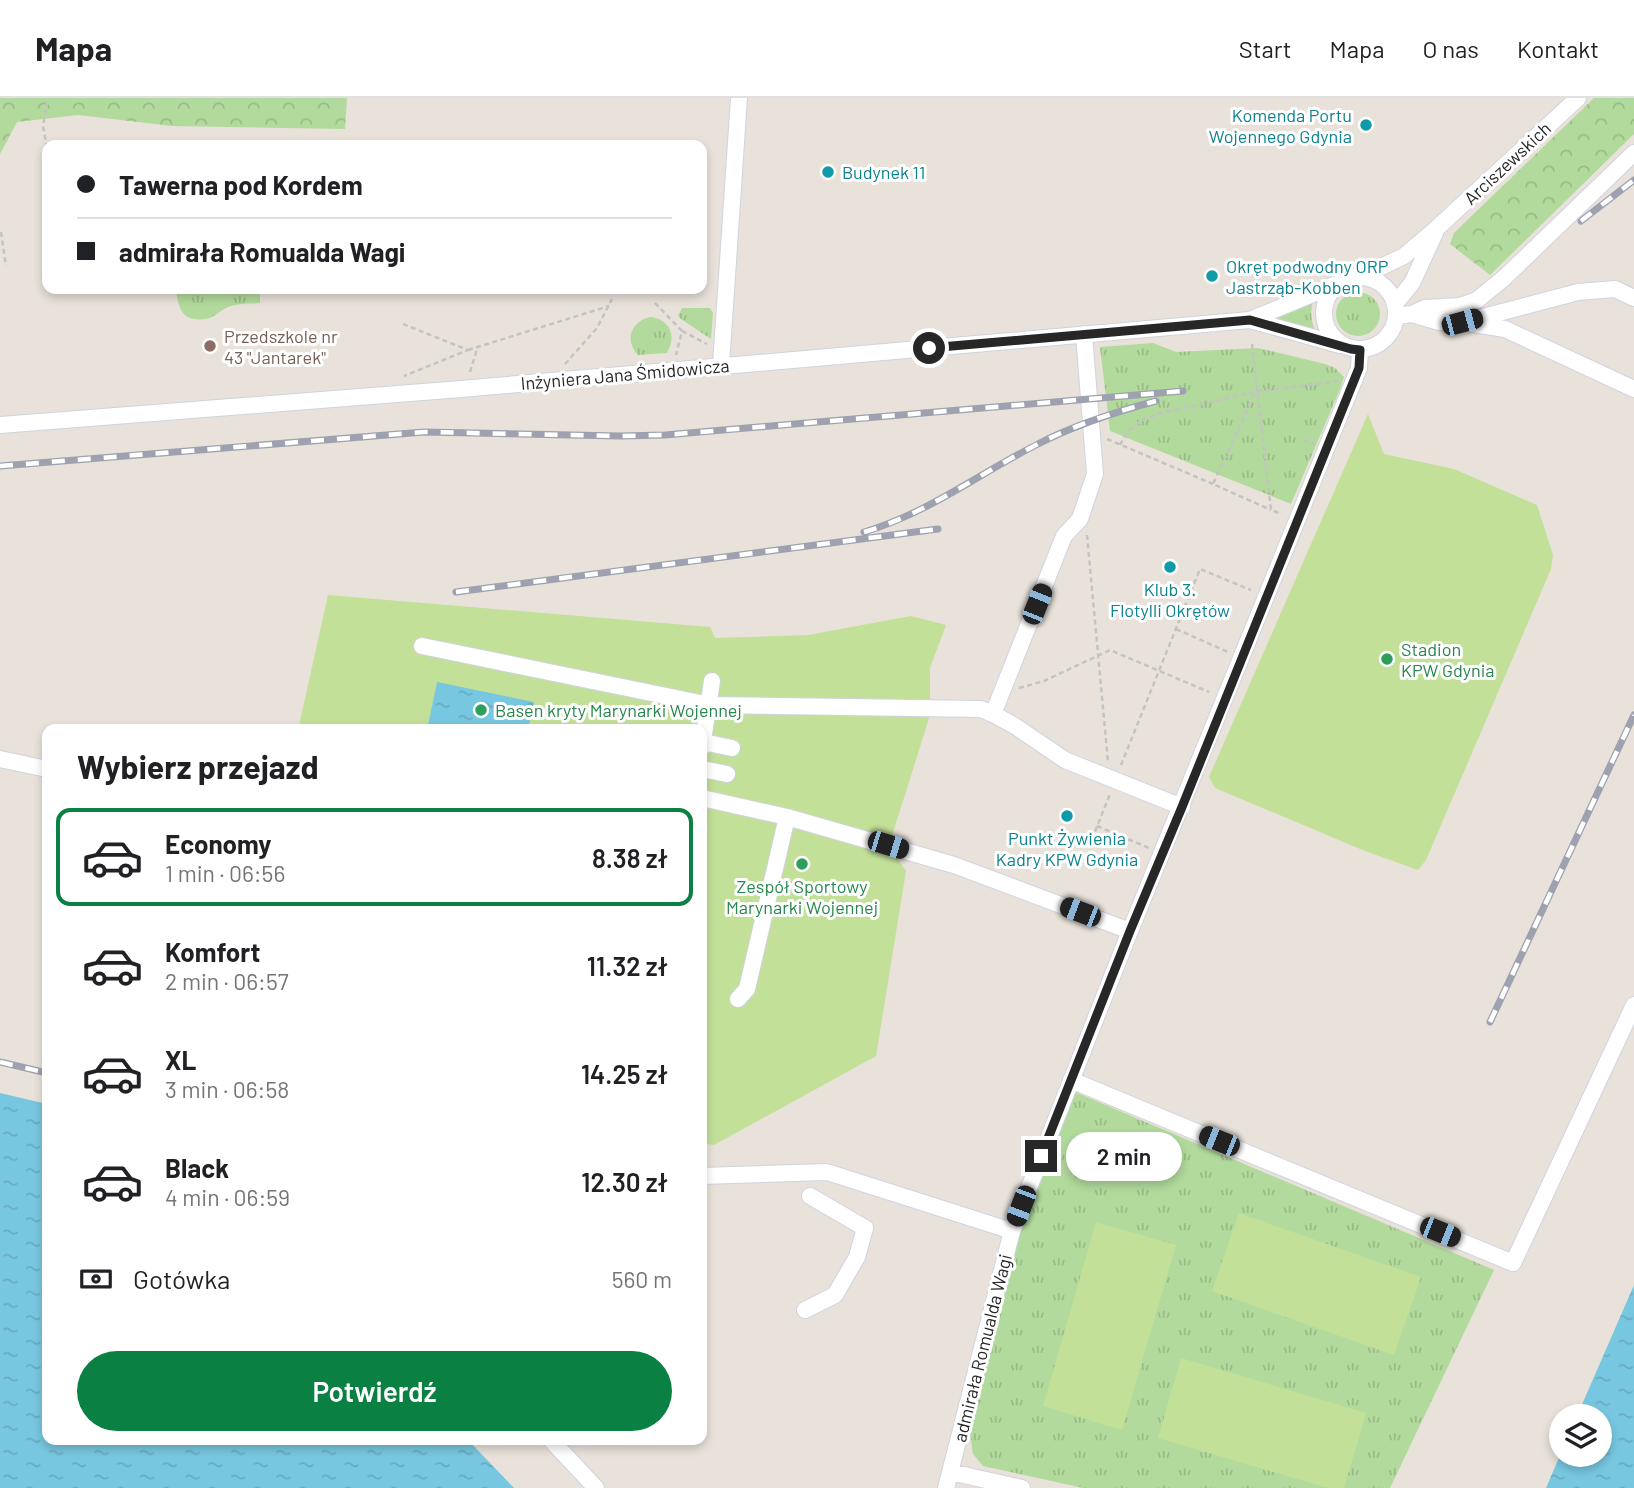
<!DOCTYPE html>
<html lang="pl">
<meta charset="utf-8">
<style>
:root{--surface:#fff;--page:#f2f2f2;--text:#202124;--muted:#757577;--line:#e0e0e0;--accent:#0b8043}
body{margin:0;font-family:Barlow,sans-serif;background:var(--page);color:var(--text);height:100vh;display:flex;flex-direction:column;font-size:26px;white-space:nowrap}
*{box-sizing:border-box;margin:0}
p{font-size:23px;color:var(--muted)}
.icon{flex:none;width:38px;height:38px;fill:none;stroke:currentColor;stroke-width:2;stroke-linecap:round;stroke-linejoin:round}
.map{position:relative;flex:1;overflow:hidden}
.panel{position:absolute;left:42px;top:626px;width:665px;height:721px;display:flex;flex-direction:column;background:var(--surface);border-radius:14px;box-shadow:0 4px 10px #0003}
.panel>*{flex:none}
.hud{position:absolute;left:42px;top:42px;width:665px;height:154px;border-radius:14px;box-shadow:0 4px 10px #0003;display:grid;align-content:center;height:154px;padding:0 35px;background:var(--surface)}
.fabs{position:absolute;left:1549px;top:1306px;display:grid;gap:14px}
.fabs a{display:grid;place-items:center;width:63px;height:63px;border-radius:50%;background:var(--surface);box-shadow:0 4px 10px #0003;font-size:35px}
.end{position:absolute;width:32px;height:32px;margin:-16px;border:9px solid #272727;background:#fff;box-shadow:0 0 0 4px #fff}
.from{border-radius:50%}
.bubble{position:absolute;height:49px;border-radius:24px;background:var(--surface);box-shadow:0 4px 10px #0003;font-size:23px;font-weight:600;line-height:49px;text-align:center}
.car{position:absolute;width:21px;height:42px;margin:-21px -10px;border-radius:9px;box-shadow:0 0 5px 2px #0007;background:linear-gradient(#222 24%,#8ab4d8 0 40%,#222 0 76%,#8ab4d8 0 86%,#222 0)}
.hud b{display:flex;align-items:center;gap:24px;height:66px;font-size:26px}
.hud b+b{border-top:2px solid var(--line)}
.hud i{width:18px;height:18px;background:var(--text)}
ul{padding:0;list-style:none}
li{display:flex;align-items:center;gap:21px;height:98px;margin:0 14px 10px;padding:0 21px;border:4px solid transparent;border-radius:14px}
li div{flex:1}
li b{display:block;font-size:26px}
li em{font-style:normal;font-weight:600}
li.selected{border-color:var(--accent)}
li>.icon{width:63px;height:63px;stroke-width:1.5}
h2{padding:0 35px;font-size:32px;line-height:84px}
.pay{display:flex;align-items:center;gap:18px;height:77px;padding:0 35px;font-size:26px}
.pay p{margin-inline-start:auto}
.cta{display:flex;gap:14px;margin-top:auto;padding:14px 35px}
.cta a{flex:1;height:80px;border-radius:42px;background:var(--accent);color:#fff;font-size:28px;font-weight:600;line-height:80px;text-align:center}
header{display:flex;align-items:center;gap:42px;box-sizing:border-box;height:98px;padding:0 35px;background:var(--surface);border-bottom:2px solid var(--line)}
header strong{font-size:33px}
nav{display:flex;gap:38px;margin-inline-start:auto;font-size:24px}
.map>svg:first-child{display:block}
.grass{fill:url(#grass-tufts)}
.forest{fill:url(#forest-crowns)}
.pitch{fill:#c3e099}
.water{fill:url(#water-ripples)}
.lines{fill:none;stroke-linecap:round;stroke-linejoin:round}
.minor-casing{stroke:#d0d3df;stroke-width:18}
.path{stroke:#c3c3c3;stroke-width:2.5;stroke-dasharray:5 3.5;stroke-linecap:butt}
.minor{stroke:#fff;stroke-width:16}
.rail-casing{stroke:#9ea1b0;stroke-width:7}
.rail{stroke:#fff;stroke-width:4.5;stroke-dasharray:13;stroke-linecap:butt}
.route{stroke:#272727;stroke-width:9}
.culture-dot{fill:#0f9aa8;stroke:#fff;stroke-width:2.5}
.education-dot{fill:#8d6e63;stroke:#fff;stroke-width:2.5}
.leisure-dot{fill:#2e9e5b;stroke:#fff;stroke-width:2.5}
.labels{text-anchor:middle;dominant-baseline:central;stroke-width:6;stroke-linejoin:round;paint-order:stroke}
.culture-label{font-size:18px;fill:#0d838f;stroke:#fff;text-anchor:start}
.street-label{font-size:18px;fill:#272727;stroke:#fff}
.education-label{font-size:18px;fill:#785e54;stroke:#fff;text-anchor:start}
.leisure-label{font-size:18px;fill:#27864d;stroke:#fff;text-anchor:start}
</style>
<header>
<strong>Mapa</strong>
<nav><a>Start</a><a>Mapa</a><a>O nas</a><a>Kontakt</a></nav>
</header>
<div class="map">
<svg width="1634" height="1390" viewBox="0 0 1634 1390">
<defs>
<pattern id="grass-tufts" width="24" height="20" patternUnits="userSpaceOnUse" patternTransform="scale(1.75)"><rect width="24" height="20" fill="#b2da9c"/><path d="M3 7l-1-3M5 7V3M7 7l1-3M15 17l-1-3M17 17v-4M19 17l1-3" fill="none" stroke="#99bb86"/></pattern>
<pattern id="forest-crowns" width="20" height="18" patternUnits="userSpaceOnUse" patternTransform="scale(1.75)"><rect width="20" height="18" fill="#b2da9c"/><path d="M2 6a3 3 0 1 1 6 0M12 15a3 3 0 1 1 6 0" fill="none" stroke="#99bb86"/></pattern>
<pattern id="water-ripples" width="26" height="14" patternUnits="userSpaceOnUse" patternTransform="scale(1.75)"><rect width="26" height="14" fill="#78c7e0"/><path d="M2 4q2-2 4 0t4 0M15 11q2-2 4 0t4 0" fill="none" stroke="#68abc0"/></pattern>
</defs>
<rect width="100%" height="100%" fill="#e8e2da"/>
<path class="grass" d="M176,191H260V205C250,206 236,205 226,210C221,212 217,217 212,219C208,221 200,222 195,221C179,219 178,205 176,191Z
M1336 216a22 22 0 1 1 44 0a22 22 0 1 1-44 0Z
M1313,203C1310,213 1311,223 1315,233L1263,220Z
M682,210H710L713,215L711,241L681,221L678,218Z
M650,219C670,221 677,238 667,255L638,257C624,242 631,224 650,219Z
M1153,245L1176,254L1258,250L1325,266L1335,270L1344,279L1340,291L1291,406L1110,333L1100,249Z
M1075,994L1494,1172L1390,1390H1083L983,1368L973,1356L970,1335L998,1213L1026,1113Z"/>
<path class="forest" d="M0,0H347L345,31L172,28L78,17L17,24L0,56Z
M1594,0H1634V36L1490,177L1450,146L1454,135Z"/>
<path class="pitch" d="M1368,316L1384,356L1454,371L1537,407L1553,457L1551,471L1426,762L1418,772L1365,753L1215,690L1209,679Z
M328,497L710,529L715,540L808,537L911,518L946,527L930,570V617L886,757L897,760L906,773L876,958L714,1047L702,1045V632H298Z
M1239,1115L1421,1179L1394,1257L1212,1193Z
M1096,1124L1176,1147L1122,1332L1043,1308Z
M1181,1260L1366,1315L1344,1390H1328L1158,1340Z"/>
<path class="water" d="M437,584L534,604L528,632H427Z
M0,995L47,1006V1342H468L514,1390H0Z
M1634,1187V1390H1546L1561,1355L1600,1356V1318H1577Z"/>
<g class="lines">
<defs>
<path id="minor" d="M1324 215a36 36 0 1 1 72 0a36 36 0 1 1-72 0Z
M1360,179L1404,158L1437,130L1578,0
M1395,206L1412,185L1435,135
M1412,216L1439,224H1462L1505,231L1634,291
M1397,218L1412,216L1425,210L1460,208L1477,202L1504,180L1634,55
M1250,222L1340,247
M1468,223L1578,194L1615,191L1634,200
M721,267L739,0
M0,327L461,291L1250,222L1344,183
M422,548L710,607L981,611L993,616L1015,628L1065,662L1182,709
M993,616L1064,438L1080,421L1095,376L1084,236
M703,644L732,650
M702,649L712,583
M0,661L47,671
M702,671L727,676
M702,700L787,719L954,767L1130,833
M738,901L747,891L787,719
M1071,982L1513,1165L1634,907
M702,1078L827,1074L1012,1133
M805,1212L835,1197L857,1159L865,1130L810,1098
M551,1342L596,1390
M950,1374L1022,1390
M946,1390L1012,1133L1130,833L1359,270L1360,252"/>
</defs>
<use href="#minor" class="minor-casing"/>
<path class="path" d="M47,50L43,28L48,0
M1,134L6,168
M655,205L682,233L676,257
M403,226L468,252L404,278
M682,233L707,246
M1252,246L1271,412L1282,416
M468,252L609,208
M565,266L597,230L612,201
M470,274L478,248
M1258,288L1213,386L1271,412
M1107,341L1213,386
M1304,342L1314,346
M1120,347L1128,333L1142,322L1161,315L1255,294L1339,283
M1087,437L1108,664
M1176,531L1228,554
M1019,590L1044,583L1110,552L1209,594
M1121,667L1200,471L1251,492
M1097,728L1149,750
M1079,741L1090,746L1110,696"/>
<use href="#minor" class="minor"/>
<defs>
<path id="rail" d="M1581,123L1634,82
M0,368L424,334L621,338L665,337L1183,293
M864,434C928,415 977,377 1036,347C1074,327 1115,314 1156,303
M456,494L938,431
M1490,924L1634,617
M0,964L47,975"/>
</defs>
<use href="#rail" class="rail-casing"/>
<use href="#rail" class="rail"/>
</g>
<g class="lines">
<path class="route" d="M929,250L1250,222L1351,251L1360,252L1359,270L1182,709L1130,833L1041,1058"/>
</g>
<g class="culture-dot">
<circle cx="1366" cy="27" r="7"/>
<circle cx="828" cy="74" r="7"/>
<circle cx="1212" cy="178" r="7"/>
<circle cx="1170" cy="469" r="7"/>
<circle cx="1067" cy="718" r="7"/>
</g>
<circle class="education-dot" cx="210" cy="248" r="7"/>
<g class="leisure-dot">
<circle cx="1387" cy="561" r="7"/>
<circle cx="481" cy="612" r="7"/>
<circle cx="802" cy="766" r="7"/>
</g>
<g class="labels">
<g class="culture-label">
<text x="1352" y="17" text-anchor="end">Komenda Portu<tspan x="1352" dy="21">Wojennego Gdynia</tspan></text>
<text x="842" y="74">Budynek 11</text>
<text x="1226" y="168">Okręt podwodny ORP<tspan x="1226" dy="21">Jastrząb-Kobben</tspan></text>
<text x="1170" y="491" text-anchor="middle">Klub 3.<tspan x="1170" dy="21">Flotylli Okrętów</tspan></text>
<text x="1067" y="740" text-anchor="middle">Punkt Żywienia<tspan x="1067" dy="21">Kadry KPW Gdynia</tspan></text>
</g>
<g class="street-label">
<text transform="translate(1507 65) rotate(-43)">Arciszewskich</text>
<text transform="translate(625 276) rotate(-5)">Inżyniera Jana Śmidowicza</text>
<text transform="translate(982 1250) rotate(-76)">admirała Romualda Wagi</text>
</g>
<g class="education-label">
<text x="224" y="238">Przedszkole nr<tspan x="224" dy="21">43 "Jantarek"</tspan></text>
</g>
<g class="leisure-label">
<text x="1401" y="551">Stadion<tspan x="1401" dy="21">KPW Gdynia</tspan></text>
<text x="495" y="612">Basen kryty Marynarki Wojennej</text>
<text x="802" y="788" text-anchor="middle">Zespół Sportowy<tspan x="802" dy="21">Marynarki Wojennej</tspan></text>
</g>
</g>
</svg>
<div class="fabs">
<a><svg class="icon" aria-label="layers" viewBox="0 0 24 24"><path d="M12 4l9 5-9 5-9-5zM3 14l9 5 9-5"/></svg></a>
</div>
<i class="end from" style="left:929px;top:250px"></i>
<i class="end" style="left:1041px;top:1058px"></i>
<div class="bubble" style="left:1066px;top:1034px;width:116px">2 min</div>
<i class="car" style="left:1462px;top:224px;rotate:75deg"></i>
<i class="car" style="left:1037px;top:506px;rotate:22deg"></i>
<i class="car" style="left:888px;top:747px;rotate:107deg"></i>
<i class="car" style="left:1080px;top:814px;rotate:291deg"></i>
<i class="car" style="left:1219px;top:1043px;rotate:292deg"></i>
<i class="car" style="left:1021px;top:1108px;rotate:201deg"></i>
<i class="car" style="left:1440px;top:1134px;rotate:112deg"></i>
<div class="hud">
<b><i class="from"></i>Tawerna pod Kordem</b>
<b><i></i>admirała Romualda Wagi</b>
</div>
<section class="panel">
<h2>Wybierz przejazd</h2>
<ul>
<li class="selected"><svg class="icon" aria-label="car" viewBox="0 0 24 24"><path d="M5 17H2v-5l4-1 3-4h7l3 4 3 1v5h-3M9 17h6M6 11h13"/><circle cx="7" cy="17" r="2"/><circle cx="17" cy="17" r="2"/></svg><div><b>Economy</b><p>1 min · 06:56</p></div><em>8.38 zł</em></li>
<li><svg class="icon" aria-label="car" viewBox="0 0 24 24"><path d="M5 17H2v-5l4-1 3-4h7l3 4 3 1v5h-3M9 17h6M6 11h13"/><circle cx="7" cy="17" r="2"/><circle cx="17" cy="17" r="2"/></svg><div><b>Komfort</b><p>2 min · 06:57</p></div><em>11.32 zł</em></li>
<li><svg class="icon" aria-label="car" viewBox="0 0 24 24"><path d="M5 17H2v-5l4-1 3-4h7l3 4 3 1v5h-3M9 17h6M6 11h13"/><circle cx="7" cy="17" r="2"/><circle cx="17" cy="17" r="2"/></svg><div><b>XL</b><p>3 min · 06:58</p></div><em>14.25 zł</em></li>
<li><svg class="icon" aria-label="car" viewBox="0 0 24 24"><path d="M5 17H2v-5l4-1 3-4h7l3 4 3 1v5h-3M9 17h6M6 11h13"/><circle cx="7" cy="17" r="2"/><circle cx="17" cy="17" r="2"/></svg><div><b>Black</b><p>4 min · 06:59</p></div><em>12.30 zł</em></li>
</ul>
<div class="pay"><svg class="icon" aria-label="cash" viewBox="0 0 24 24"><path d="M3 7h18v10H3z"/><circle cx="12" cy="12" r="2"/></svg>Gotówka<p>560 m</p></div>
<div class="cta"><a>Potwierdź</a></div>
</section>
</div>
